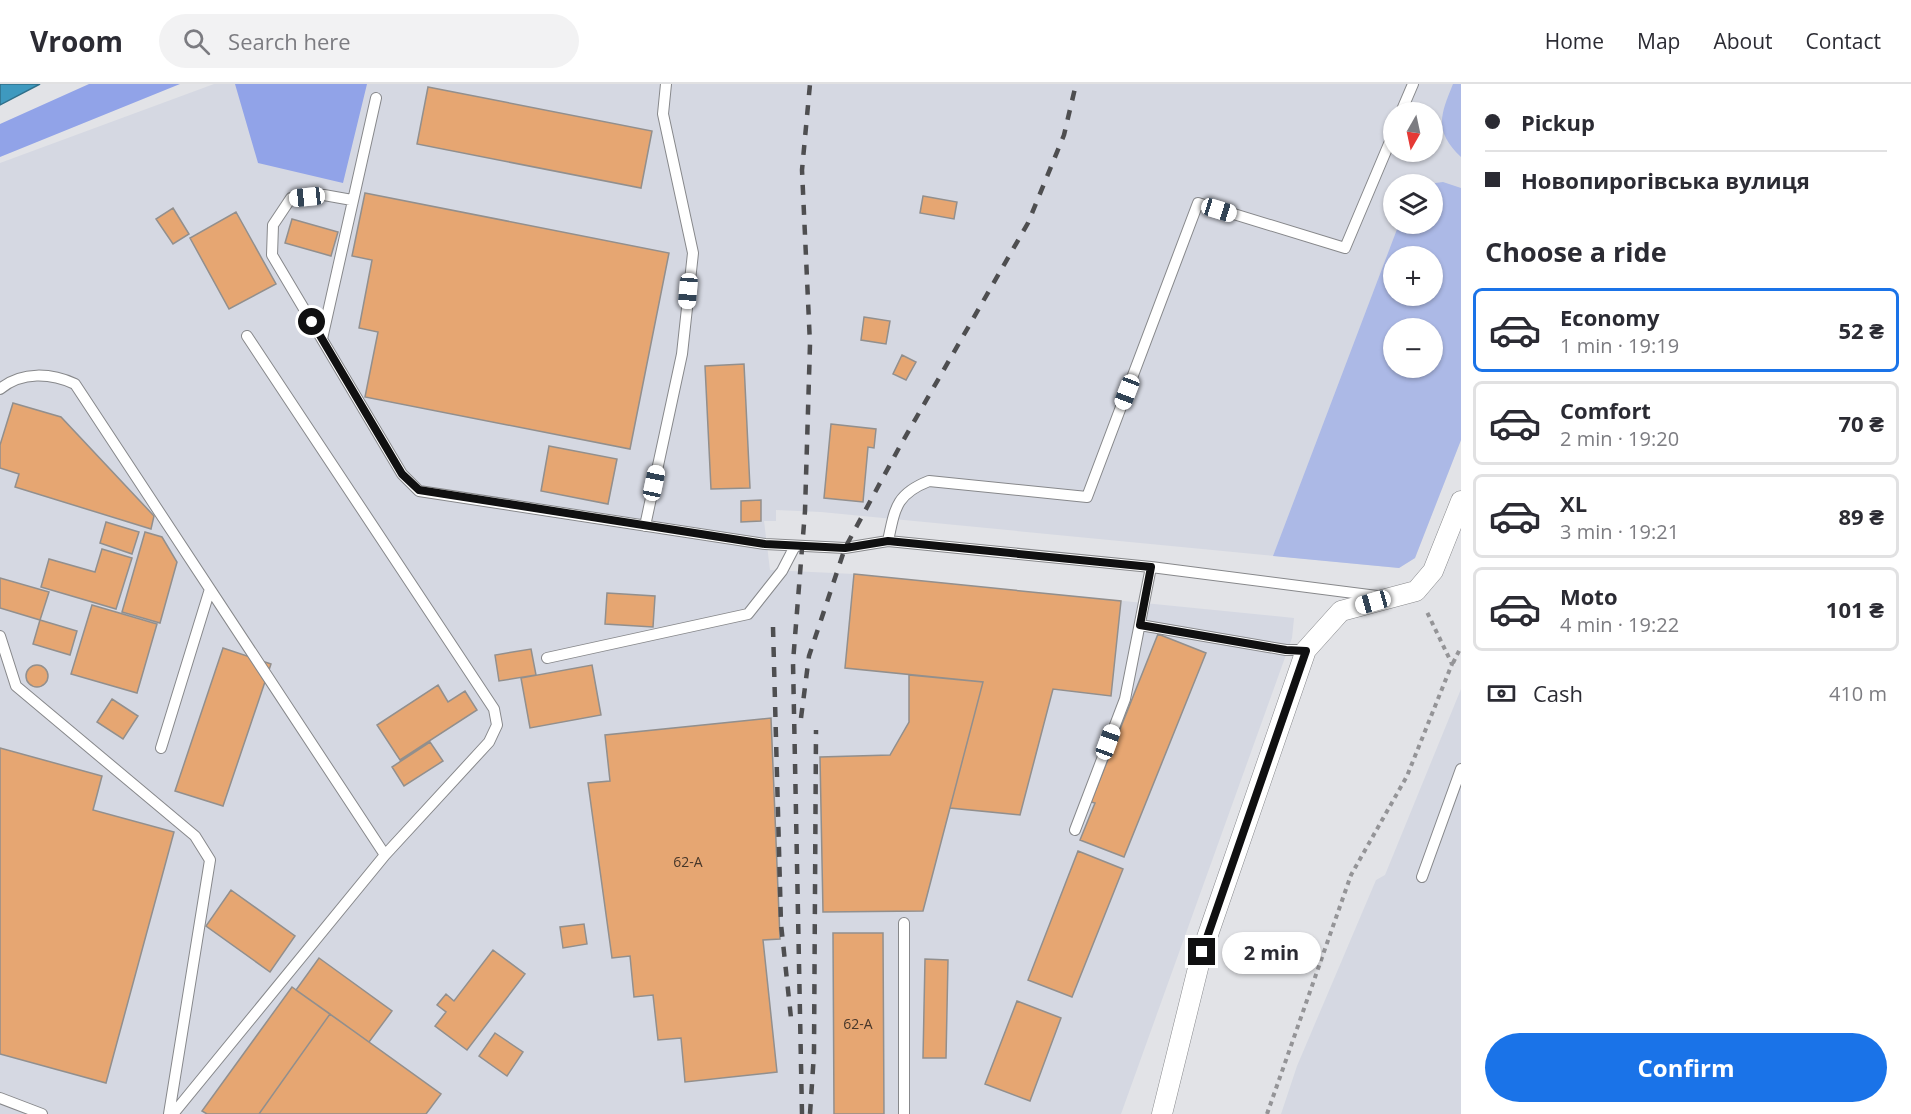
<!DOCTYPE html>
<meta charset="utf-8">
<style>
:root{--surface:#fff;--page:#f2f2f3;--text:#2b2b33;--muted:#7c7c81;--line:#e1e1e2;--accent:#1a73e8}
body{margin:0;font-family:"Open Sans",sans-serif;background:var(--page);color:var(--text);height:100vh;display:flex;flex-direction:column;font-size:22px;white-space:nowrap}
*{box-sizing:border-box;margin:0}
p{font-size:20px;color:var(--muted)}
.icon{flex:none;width:33px;height:33px;fill:none;stroke:currentColor;stroke-width:2;stroke-linecap:round;stroke-linejoin:round}
.map{position:relative;flex:1;overflow:hidden}
.details{display:flex;flex-direction:column;background:var(--surface);width:450px}
.details>*{flex:none}
.guide{display:grid;align-content:center;height:132px;padding:0 24px;background:var(--surface)}
.needle{width:39px;rotate:189deg}
.buttons{position:absolute;left:1383px;top:18px;display:grid;gap:12px}
.buttons a{display:grid;place-items:center;width:60px;height:60px;border-radius:50%;background:var(--surface);box-shadow:0 2px 4px #0004;font-size:30px}
.end{position:absolute;width:27px;height:27px;margin:-14px;border:8px solid #101011;background:#fff;box-shadow:0 0 0 3px #fff}
.from{border-radius:50%}
.bubble{position:absolute;height:42px;border-radius:21px;background:var(--surface);box-shadow:0 2px 4px #0004;font-size:20px;font-weight:700;line-height:42px;text-align:center}
.car{position:absolute;width:18px;height:36px;margin:-18px -9px;border-radius:8px;box-shadow:0 0 4px 2px #0007;background:linear-gradient(#fff 24%,#345 0 40%,#fff 0 76%,#345 0 86%,#fff 0)}
.guide b{display:flex;align-items:center;gap:21px;height:57px;font-size:22px}
.guide b+b{border-top:2px solid var(--line)}
.guide i{width:15px;height:15px;background:var(--text)}
ul{padding:0;list-style:none}
li{display:flex;align-items:center;gap:18px;height:84px;margin:0 12px 9px;padding:0 12px;border:3px solid var(--line);border-radius:9px}
li div{flex:1}
li b{display:block;font-size:22px}
li em{font-style:normal;font-weight:700}
li.on{border-color:var(--accent)}
li>.icon{width:54px;height:54px;stroke-width:1.5}
h2{padding:0 24px;font-size:27px;line-height:72px}
.pay{display:flex;align-items:center;gap:15px;height:66px;padding:0 24px;font-size:22px}
.pay p{margin-inline-start:auto}
.cta{display:flex;gap:12px;margin-top:auto;padding:12px 24px}
.cta a{flex:1;height:69px;border-radius:36px;background:var(--accent);color:#fff;font-size:24px;font-weight:700;line-height:69px;text-align:center}
header{display:flex;align-items:center;gap:36px;box-sizing:border-box;height:84px;padding:0 30px;background:var(--surface);border-bottom:2px solid var(--line)}
header strong{font-size:28px}
nav{display:flex;gap:33px;margin-inline-start:auto;font-size:21px}
.search{width:420px;height:54px;background:var(--page);display:flex;align-items:center;gap:15px;box-sizing:border-box;padding:0 21px;border-radius:33px;color:var(--muted);font-size:22px}
main{display:flex;flex:1;min-height:0}
.map>svg:first-child{display:block}
.built{fill:#d5d8e2;fill-rule:evenodd}
.green{fill:#acb9e6;fill-rule:evenodd}
.forest{fill:#91a3e8}
.water{fill:#3e99bf;stroke:#30708b;stroke-width:1.5}
.building{fill:#e6a672;stroke:#928f8d;stroke-width:1.5}
.lines{fill:none;stroke-linecap:round;stroke-linejoin:round}
.lane-casing{stroke:#87888b;stroke-width:12}
.street-casing{stroke:#87888b;stroke-width:21}
.path{stroke:#949497;stroke-width:4;stroke-dasharray:4.5 4.5;stroke-linecap:butt}
.lane{stroke:#fff;stroke-width:10}
.street{stroke:#fff;stroke-width:20}
.rail{stroke:#4e4e50;stroke-width:4.5;stroke-dasharray:10 10;stroke-linecap:butt}
.route{stroke:#101011;stroke-width:8}
.labels{text-anchor:middle;dominant-baseline:central;stroke-width:4.5;stroke-linejoin:round;paint-order:stroke}
.number-label{font-size:14px;fill:#463629}
</style>
<header>
<strong>Vroom</strong>
<div class="search"><svg class="icon" aria-label="search" viewBox="0 0 24 24"><circle cx="10" cy="10" r="6"/><path d="M15 15l6 6"/></svg>Search here</div>
<nav><a>Home</a><a>Map</a><a>About</a><a>Contact</a></nav>
</header>
<main>
<div class="map">
<svg width="1461" height="1030" viewBox="0 0 1461 1030">
<rect width="100%" height="100%" fill="#e2e3e7"/>
<path class="built" d="M214,0H1461V356L1415,474L1399,484L821,428L776,426V437H764L770,486L854,490L1294,534L1292,554L1121,1030H0V79ZM1394,28H1432V68H1394ZM1394,100H1432V140H1394ZM1394,172H1432V212H1394ZM1394,244H1432V284H1394Z
M1461,605V1030H1281L1297,982L1376,796L1385,791Z"/>
<path class="green" d="M1453,0H1461V73C1434,47 1440,32 1453,0Z
M1443,98L1461,104V356L1415,474L1399,484L1273,472L1399,140H1432V100H1428ZM1394,172H1432V212H1394ZM1394,244H1432V284H1394Z"/>
<path class="forest" d="M89,0H180L0,73V40Z
M235,0H367L343,99L258,79Z"/>
<path class="water" d="M0,0H40L0,21Z"/>
<path class="building" d="M428,3L652,47L641,104L417,60Z
M365,109L669,169L630,365L365,313L378,248L359,244L372,176L352,172Z
M923,112L957,118L954,135L920,129Z
M173,124L189,150L173,160L156,135Z
M236,128L276,200L229,225L190,154Z
M292,135L338,148L331,172L285,159Z
M864,233L890,237L886,260L861,256Z
M902,271L916,278L906,296L893,290Z
M744,280L750,404L711,405L705,282Z
M13,319L61,333L154,432L151,445L15,403L19,390L0,384V361Z
M831,340L876,345L874,364L868,363L863,418L824,414Z
M549,362L617,375L608,420L541,407Z
M761,416V437L741,438V417Z
M106,438L139,448L132,470L100,459Z
M145,448L162,453L177,478L160,539L122,528Z
M102,465L132,474L116,525L41,503L49,475L95,488Z
M854,490L1121,517L1111,612L1053,605L1020,731L950,724L983,598L845,584Z
M0,494L49,508L40,536L0,524Z
M607,509L655,512L653,543L605,540Z
M92,521L157,540L137,609L71,590Z
M40,536L77,547L70,571L33,560Z
M1158,550L1206,569L1124,773L1080,756L1095,719L1091,718Z
M223,564L271,580L223,722L175,707Z
M531,565L536,591L499,597L495,571Z
M592,581L601,631L530,644L521,594Z
M26 592a11 11 0 1 1 22 0a11 11 0 1 1-22 0Z
M909,591L983,598L923,827L823,828L820,673L890,671L909,638Z
M438,601L448,618L465,607L477,626L400,676L377,641Z
M112,615L138,632L123,655L97,638Z
M771,634L780,855L763,856L777,988L685,998L681,954L658,956L653,911L634,913L630,872L612,874L588,699L610,697L605,651Z
M430,658L443,677L404,702L392,683Z
M0,664L102,692L93,726L174,748L106,999L0,970Z
M1078,767L1123,785L1072,913L1028,896Z
M231,806L295,852L270,888L206,842Z
M584,840L587,860L563,864L560,843Z
M833,849H883L884,1030H834Z
M493,866L525,890L467,966L435,942L446,928L437,921L446,910L454,917Z
M319,874L392,927L369,958L296,906Z
M925,875L948,876L946,974H923Z
M292,903L330,930L259,1030H207L202,1027Z
M1017,917L1061,934L1030,1017L985,1000Z
M330,930L441,1010L426,1030H259Z
M495,949L523,968L507,992L479,972Z"/>
<g class="lines">
<defs>
<path id="lane" d="M1401,28L1413,0
M352,116L324,111L291,114L273,141L272,171L402,390L419,407L765,460L845,464L888,457L1151,483L1377,512
M322,255L376,14
M0,305C22,287 51,289 75,300L385,771
M645,442L682,270L693,169L663,30L666,0
M888,457C895,424 896,410 929,397L1087,413L1198,119L1345,164L1394,48
M1140,541L1286,566H1306
M0,552L16,602L195,752L210,776L169,1030
M547,574L748,530L782,487L795,462
M161,664L210,505
M1075,746L1125,615L1151,483
M1422,793L1461,685
M904,839V1030
M0,1014L42,1030
M173,1030L385,771L489,658L497,641L494,625L247,252"/>
<path id="street" d="M1162,1030L1202,868L1306,566L1341,527L1416,507L1433,487L1461,417"/>
</defs>
<use href="#lane" class="lane-casing"/>
<use href="#street" class="street-casing"/>
<path class="path" d="M1453,579L1461,563
M1267,1030L1351,791L1407,692L1452,580L1426,526"/>
<use href="#lane" class="lane"/>
<use href="#street" class="street"/>
<path class="rail" d="M773,543L781,840L791,934
M801,634L809,572L845,464L900,362L1028,139L1064,51L1076,0
M802,1030L793,578L805,427L810,260L802,86L810,0
M810,1030L814,969L816,646"/>
</g>
<g class="lines">
<path class="route" d="M312,238L402,390L419,406L765,460L845,464L888,457L1151,483L1140,541L1286,566L1306,567L1202,868"/>
</g>
<g class="labels">
<g class="number-label">
<text x="688" y="777">62-А</text>
<text x="858" y="939">62-А</text>
</g>
</g>
</svg>
<div class="buttons">
<a><svg class="needle" viewBox="-14 -14 28 28"><path d="M0-13l5 13h-10z" fill="#e53935"/><path d="M0 13l5-13h-10z" fill="#7c7c81"/></svg></a>
<a><svg class="icon" aria-label="layers" viewBox="0 0 24 24"><path d="M12 4l9 5-9 5-9-5zM3 14l9 5 9-5"/></svg></a>
<a>+</a>
<a>−</a>
</div>
<i class="end from" style="left:312px;top:238px"></i>
<i class="end" style="left:1202px;top:868px"></i>
<div class="bubble" style="left:1222px;top:848px;width:99px">2 min</div>
<i class="car" style="left:307px;top:113px;rotate:264deg"></i>
<i class="car" style="left:1219px;top:126px;rotate:107deg"></i>
<i class="car" style="left:688px;top:207px;rotate:185deg"></i>
<i class="car" style="left:1127px;top:308px;rotate:201deg"></i>
<i class="car" style="left:654px;top:399px;rotate:12deg"></i>
<i class="car" style="left:1373px;top:518px;rotate:254deg"></i>
<i class="car" style="left:1108px;top:658px;rotate:20deg"></i>
</div>
<section class="details">
<div class="guide">
<b><i class="from"></i>Pickup</b>
<b><i></i>Новопирогівська вулиця</b>
</div>
<h2>Choose a ride</h2>
<ul>
<li class="on"><svg class="icon" aria-label="car" viewBox="0 0 24 24"><path d="M5 17H2v-5l4-1 3-4h7l3 4 3 1v5h-3M9 17h6M6 11h13"/><circle cx="7" cy="17" r="2"/><circle cx="17" cy="17" r="2"/></svg><div><b>Economy</b><p>1 min · 19:19</p></div><em>52 ₴</em></li>
<li><svg class="icon" aria-label="car" viewBox="0 0 24 24"><path d="M5 17H2v-5l4-1 3-4h7l3 4 3 1v5h-3M9 17h6M6 11h13"/><circle cx="7" cy="17" r="2"/><circle cx="17" cy="17" r="2"/></svg><div><b>Comfort</b><p>2 min · 19:20</p></div><em>70 ₴</em></li>
<li><svg class="icon" aria-label="car" viewBox="0 0 24 24"><path d="M5 17H2v-5l4-1 3-4h7l3 4 3 1v5h-3M9 17h6M6 11h13"/><circle cx="7" cy="17" r="2"/><circle cx="17" cy="17" r="2"/></svg><div><b>XL</b><p>3 min · 19:21</p></div><em>89 ₴</em></li>
<li><svg class="icon" aria-label="car" viewBox="0 0 24 24"><path d="M5 17H2v-5l4-1 3-4h7l3 4 3 1v5h-3M9 17h6M6 11h13"/><circle cx="7" cy="17" r="2"/><circle cx="17" cy="17" r="2"/></svg><div><b>Moto</b><p>4 min · 19:22</p></div><em>101 ₴</em></li>
</ul>
<div class="pay"><svg class="icon" aria-label="cash" viewBox="0 0 24 24"><path d="M3 7h18v10H3z"/><circle cx="12" cy="12" r="2"/></svg>Cash<p>410 m</p></div>
<div class="cta"><a>Confirm</a></div>
</section>
</main>
